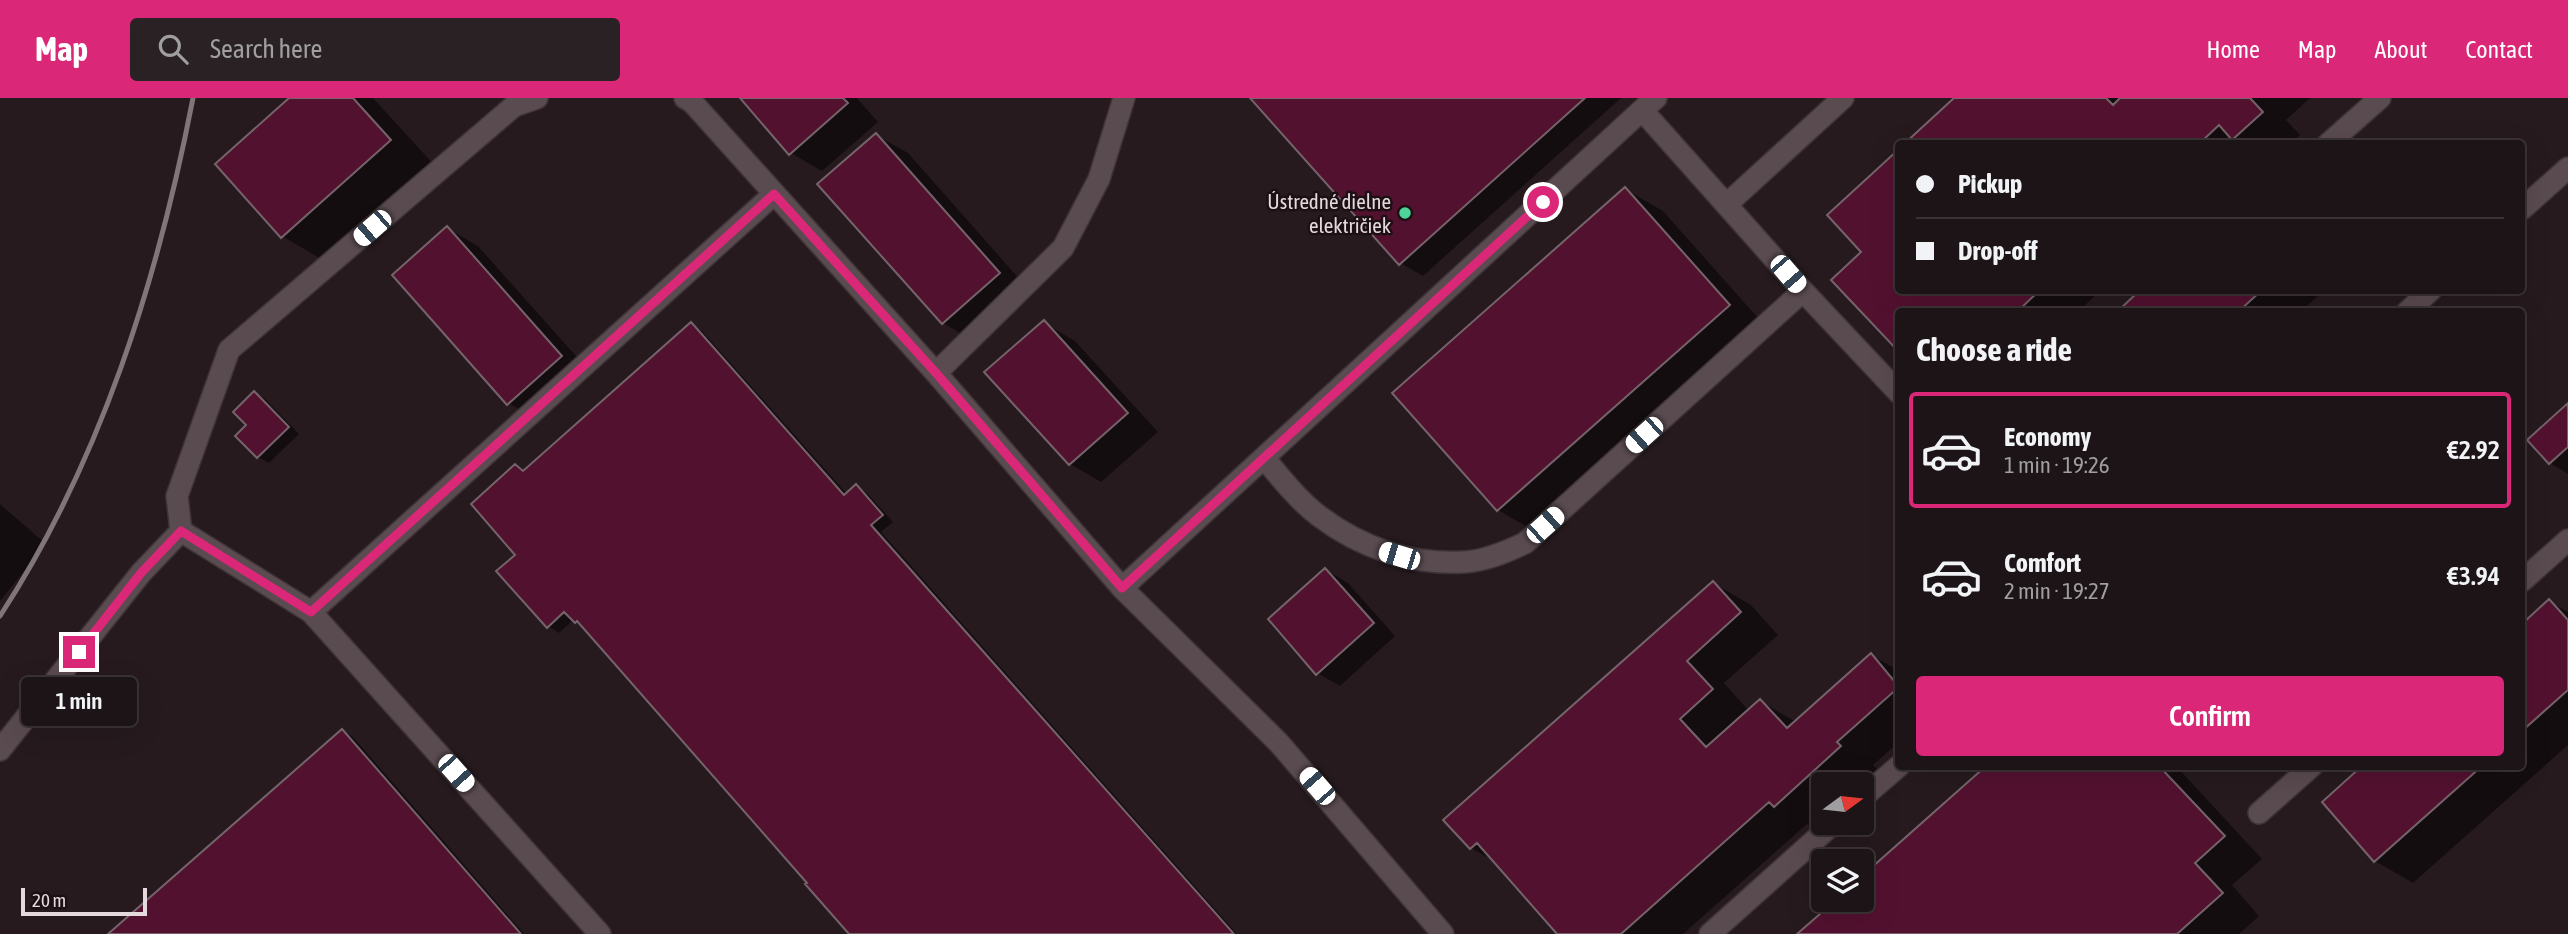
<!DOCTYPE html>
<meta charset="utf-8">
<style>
:root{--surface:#1c1416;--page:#292123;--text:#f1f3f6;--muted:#a09ea1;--line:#3a3335;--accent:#db2777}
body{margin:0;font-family:"Asap Condensed",sans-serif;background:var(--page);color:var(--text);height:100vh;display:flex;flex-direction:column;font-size:26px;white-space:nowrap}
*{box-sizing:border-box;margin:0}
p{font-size:23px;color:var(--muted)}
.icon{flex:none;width:38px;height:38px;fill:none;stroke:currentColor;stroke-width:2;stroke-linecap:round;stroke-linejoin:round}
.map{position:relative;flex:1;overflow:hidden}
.panel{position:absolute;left:1895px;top:210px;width:630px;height:462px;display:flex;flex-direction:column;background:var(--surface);border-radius:7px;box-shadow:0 7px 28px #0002,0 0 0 2px var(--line)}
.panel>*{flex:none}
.top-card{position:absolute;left:1895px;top:42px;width:630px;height:154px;border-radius:7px;box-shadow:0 7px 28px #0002,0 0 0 2px var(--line);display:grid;align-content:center;height:154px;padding:0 21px;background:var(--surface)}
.needle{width:46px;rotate:75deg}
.controls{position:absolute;left:1811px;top:674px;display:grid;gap:14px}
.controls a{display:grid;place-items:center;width:63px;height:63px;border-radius:7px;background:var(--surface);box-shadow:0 7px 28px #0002,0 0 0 2px var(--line);font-size:35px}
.scale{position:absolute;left:21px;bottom:18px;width:126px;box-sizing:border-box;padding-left:7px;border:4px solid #e4dadd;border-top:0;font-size:19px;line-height:24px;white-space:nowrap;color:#e4dadd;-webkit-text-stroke:5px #1d1015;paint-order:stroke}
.end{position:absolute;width:32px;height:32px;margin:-16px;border:9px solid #db2777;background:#fff;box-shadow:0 0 0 4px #fff}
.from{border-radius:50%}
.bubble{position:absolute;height:49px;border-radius:7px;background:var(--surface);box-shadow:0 7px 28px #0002,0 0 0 2px var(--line);font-size:23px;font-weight:600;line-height:49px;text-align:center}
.car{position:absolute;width:21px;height:42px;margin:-21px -10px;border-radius:9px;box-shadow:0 0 5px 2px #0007;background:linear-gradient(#fff 24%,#345 0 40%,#fff 0 76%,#345 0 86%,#fff 0)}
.top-card b{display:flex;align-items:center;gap:24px;height:66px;font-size:26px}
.top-card b+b{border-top:2px solid var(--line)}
.top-card i{width:18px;height:18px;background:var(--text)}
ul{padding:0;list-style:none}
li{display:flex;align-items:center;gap:21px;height:116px;margin:0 14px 10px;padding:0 7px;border:4px solid transparent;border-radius:7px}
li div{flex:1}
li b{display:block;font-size:26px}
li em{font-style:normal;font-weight:600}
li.current{border-color:var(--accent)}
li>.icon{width:63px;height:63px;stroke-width:1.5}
h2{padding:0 21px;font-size:32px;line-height:84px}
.cta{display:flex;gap:14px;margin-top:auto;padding:14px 21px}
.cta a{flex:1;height:80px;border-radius:7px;background:var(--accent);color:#fff;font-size:28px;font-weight:600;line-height:80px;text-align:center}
header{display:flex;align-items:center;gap:42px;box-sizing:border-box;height:98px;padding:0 35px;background:var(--accent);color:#fff}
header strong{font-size:33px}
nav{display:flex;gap:38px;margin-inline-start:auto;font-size:24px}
.search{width:490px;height:63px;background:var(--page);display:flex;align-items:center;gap:18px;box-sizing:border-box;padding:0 24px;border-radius:7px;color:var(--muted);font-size:26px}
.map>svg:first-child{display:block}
.shadow{fill:#0007}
.building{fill:#531130;stroke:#746469;stroke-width:2}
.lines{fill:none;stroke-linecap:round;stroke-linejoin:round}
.minor-casing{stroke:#3e3437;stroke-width:24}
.minor{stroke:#5a4b50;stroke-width:21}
.rail{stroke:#807578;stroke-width:5}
.route{stroke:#db2777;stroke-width:9}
.poi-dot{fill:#4ed399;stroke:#1d1015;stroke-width:2.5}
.labels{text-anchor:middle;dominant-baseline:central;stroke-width:5;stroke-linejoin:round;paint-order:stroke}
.poi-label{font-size:21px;fill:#e4dadd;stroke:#1d1015;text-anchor:end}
</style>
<header>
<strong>Map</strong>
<div class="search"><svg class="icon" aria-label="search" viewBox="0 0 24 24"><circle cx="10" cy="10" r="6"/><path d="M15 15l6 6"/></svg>Search here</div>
<nav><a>Home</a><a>Map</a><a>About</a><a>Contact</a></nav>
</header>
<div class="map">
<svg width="2568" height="836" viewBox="0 0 2568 836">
<rect width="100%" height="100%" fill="#261a1e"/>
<path class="shadow" d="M291,0H373L436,69L328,165L282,138Z
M742,0H857L878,24L822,73L791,55Z
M1252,0H1621L1423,178L1400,165Z
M1956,0H2310L2286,22L2300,37L2290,46H1907Z
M876,37L908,55L1030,193L974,243L943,225L819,87Z
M1625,91L1663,113L1767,230L1536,434L1498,412Z
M447,130L478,148L592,276L540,323L508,305Z
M1864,154L1899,192H2101L2078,214H1899Z
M2115,192H2130L2124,198Z
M2143,192H2324L2301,214H2119Z
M1044,225L1075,243L1158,334L1101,384L1070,366Z
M691,226L702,233L847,396L856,388L867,395L893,424L881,434L1237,836H853L584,529L574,521L559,535L548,528L518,457L516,368L525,374Z
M255,295L266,302L299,336L269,365L258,359L248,328Z
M2568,308V376L2550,365Z
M0,406L46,446L0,503Z
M1326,472L1348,485L1395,538L1340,588L1317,575Z
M1713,485L1751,507L1778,537L1724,585L1749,613L1760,603L1796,624L1871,557L1899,573V644L1873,667L1877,671L1861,686H1824V720L1813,729L1807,726L1683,836H1559L1496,764L1471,750Z
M2550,504L2568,514V647L2413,785L2375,763L2364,668H2522V528Z
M342,633L353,639L524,836H110Z
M1988,668H2176L2262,761L2232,787L2259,818L2239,836H1799L1838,802H1862V781Z"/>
<path class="building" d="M289,0H353L391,42L281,140L215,66Z
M740,0H843L848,5L789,57Z
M1250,0H1585L1399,167Z
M1954,0H2106L2113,7L2120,0H2250L2263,14L2232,42L2219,27L2199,46H1904Z
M876,35L1000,175L942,226L817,86Z
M1899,51V192H2040L2017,214H1899V254L1831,182L1861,154L1827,117Z
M1625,89L1730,207L1497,413L1392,295Z
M447,128L562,258L507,307L392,177Z
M2140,192H2262L2238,214H2117Z
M1044,222L1128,315L1069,367L984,274Z
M691,224L844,397L856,386L883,417L871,427L1234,836H849L805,786L807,785L577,523L575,525L564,514L547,530L496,473L515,457L471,406L515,366L523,373Z
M254,293L289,329L257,360L235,338L246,327L233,314Z
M2568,305V349L2549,366L2527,342Z
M1325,470L1374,525L1316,577L1268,521Z
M1713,483L1741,514L1687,563L1713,591L1680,621L1706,649L1760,601L1787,630L1871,555L1899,589L1837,644L1841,648L1774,709L1769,704L1621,836H1557L1477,745L1470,751L1443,722Z
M2549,501L2568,522V592L2522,633V526Z
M342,631L521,836H108Z
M1986,668H2159L2225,738L2195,765L2223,795L2177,836H1797L1836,802H1862V778Z
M2362,668H2482L2374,764L2322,704Z"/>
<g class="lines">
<defs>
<path id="minor" d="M685,0L692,4L936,275L1122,490L1279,645L1443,836
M1656,0L1642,12L1803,193L1899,295
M2328,46L2380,0
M1727,106L1843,0
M2522,111L2568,70
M2407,214L2431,192
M936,275L1063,150L1099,81L1124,0
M1264,360C1281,380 1298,402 1319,418C1361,450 1412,467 1464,464C1485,463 1506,454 1525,445L1803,193
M181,433L311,514L600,836
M2522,483L2568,442
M1122,490L1642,12
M311,514L774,96
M0,652L141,475L181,433L177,398L229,252L514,8L537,0
M1862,700L1899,668
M2259,715L2312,668
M1710,836L1835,724"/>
</defs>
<use href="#minor" class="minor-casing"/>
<use href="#minor" class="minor"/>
<path class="rail" d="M0,518C101,363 158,181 193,0"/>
</g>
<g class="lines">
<path class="route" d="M79,554L141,475L181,433L311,514L774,96L936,275L1122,490L1543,104"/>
</g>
<circle class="poi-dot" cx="1405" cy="115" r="7"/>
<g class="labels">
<g class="poi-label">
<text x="1391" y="103">Ústredné dielne<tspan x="1391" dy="24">električiek</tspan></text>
</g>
</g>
</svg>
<div class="controls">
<a><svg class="needle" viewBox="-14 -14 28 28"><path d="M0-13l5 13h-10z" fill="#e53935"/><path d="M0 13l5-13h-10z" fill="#a09ea1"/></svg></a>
<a><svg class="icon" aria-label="layers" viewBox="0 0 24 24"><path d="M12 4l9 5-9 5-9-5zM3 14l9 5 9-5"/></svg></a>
</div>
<div class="scale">20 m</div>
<i class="end from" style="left:1543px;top:104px"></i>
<i class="end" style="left:79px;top:554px"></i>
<div class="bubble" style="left:21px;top:579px;width:116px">1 min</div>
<i class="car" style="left:372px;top:130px;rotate:229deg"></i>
<i class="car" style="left:1788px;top:176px;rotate:139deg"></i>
<i class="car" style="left:1644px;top:337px;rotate:228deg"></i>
<i class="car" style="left:1545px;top:427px;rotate:48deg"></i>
<i class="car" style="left:1399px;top:458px;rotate:287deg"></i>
<i class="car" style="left:456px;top:675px;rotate:138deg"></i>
<i class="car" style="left:1317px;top:688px;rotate:319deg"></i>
<div class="top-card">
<b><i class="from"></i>Pickup</b>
<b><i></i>Drop-off</b>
</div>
<section class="panel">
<h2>Choose a ride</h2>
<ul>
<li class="current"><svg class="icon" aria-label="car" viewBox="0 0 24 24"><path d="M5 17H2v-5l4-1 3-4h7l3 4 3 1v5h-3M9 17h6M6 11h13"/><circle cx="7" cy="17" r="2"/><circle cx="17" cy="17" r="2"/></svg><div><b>Economy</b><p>1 min · 19:26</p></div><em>€2.92</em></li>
<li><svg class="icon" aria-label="car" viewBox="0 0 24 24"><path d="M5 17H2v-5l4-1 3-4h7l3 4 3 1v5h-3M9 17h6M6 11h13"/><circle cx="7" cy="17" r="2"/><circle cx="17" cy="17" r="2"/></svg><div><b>Comfort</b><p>2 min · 19:27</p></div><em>€3.94</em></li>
</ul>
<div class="cta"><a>Confirm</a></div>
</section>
</div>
